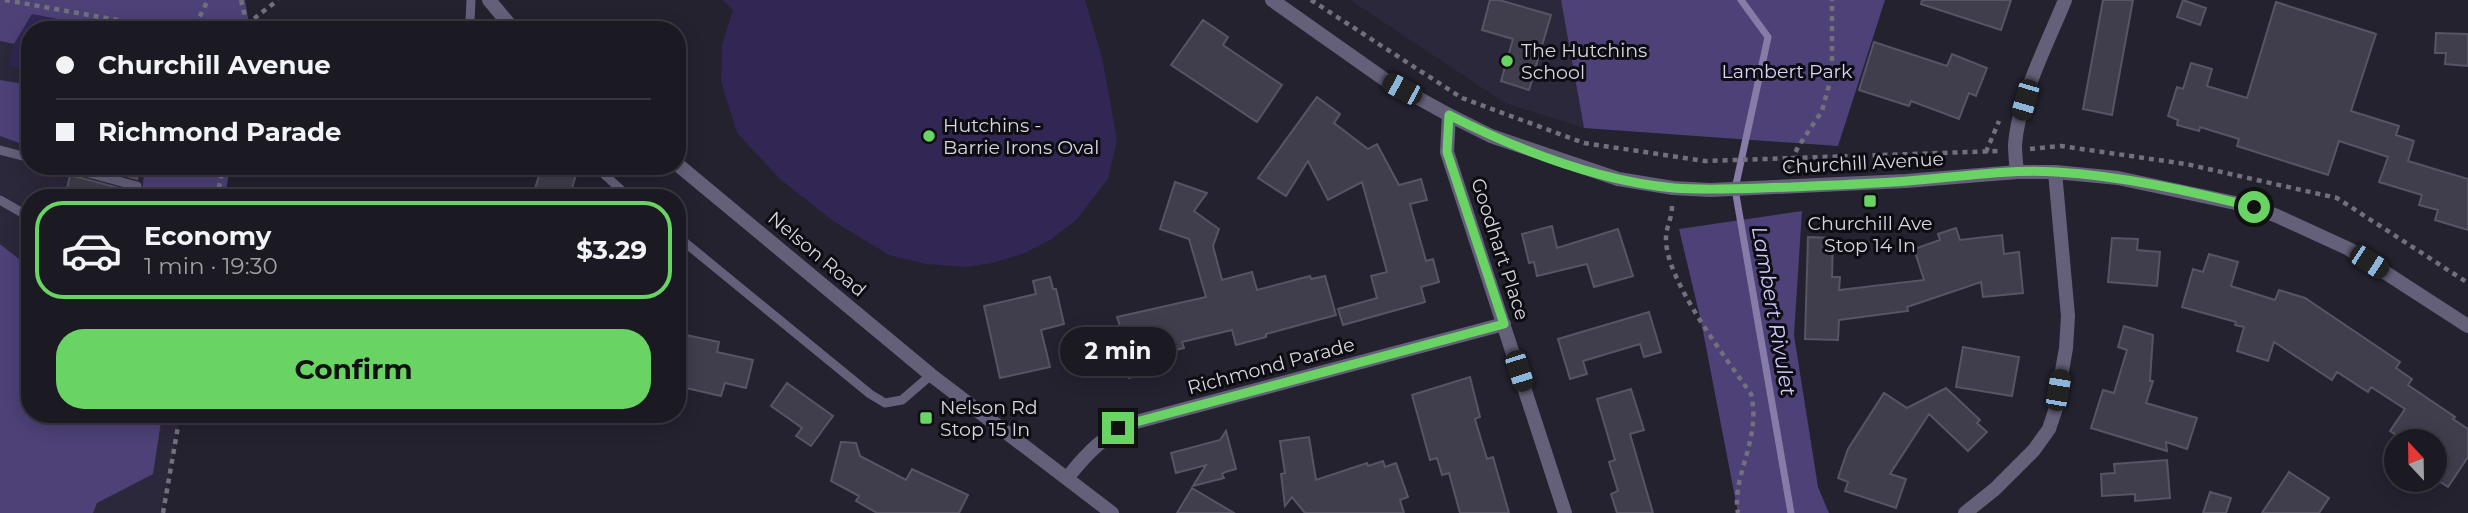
<!DOCTYPE html>
<meta charset="utf-8">
<style>
:root{--surface:#1b1a23;--page:#282730;--text:#f1f3f6;--muted:#a0a1a6;--line:#393841;--accent:#69d464}
body{margin:0;font-family:Montserrat,sans-serif;background:var(--page);color:var(--text);height:100vh;display:flex;flex-direction:column;font-size:26px;white-space:nowrap}
*{box-sizing:border-box;margin:0}
p{font-size:23px;color:var(--muted)}
.icon{flex:none;width:38px;height:38px;fill:none;stroke:currentColor;stroke-width:2;stroke-linecap:round;stroke-linejoin:round}
.map{position:relative;flex:1;overflow:hidden}
.side{position:absolute;left:21px;top:189px;width:665px;height:234px;display:flex;flex-direction:column;background:var(--surface);border-radius:28px;box-shadow:0 4px 18px #0003,0 0 0 2px var(--line)}
.side>*{flex:none}
.hud{position:absolute;left:21px;top:21px;width:665px;height:154px;border-radius:28px;box-shadow:0 4px 18px #0003,0 0 0 2px var(--line);display:grid;align-content:center;height:154px;padding:0 35px;background:var(--surface)}
.needle{width:46px;rotate:338deg}
.fabs{position:absolute;left:2384px;top:429px;display:grid;gap:14px}
.fabs a{display:grid;place-items:center;width:63px;height:63px;border-radius:50%;background:var(--surface);box-shadow:0 4px 18px #0003,0 0 0 2px var(--line);font-size:35px}
.end{position:absolute;width:32px;height:32px;margin:-16px;border:9px solid #69d464;background:#111;box-shadow:0 0 0 4px #111}
.from{border-radius:50%}
.bubble{position:absolute;height:49px;border-radius:24px;background:var(--surface);box-shadow:0 4px 18px #0003,0 0 0 2px var(--line);font-size:23px;font-weight:700;line-height:49px;text-align:center}
.car{position:absolute;width:21px;height:42px;margin:-21px -10px;border-radius:9px;box-shadow:0 0 5px 2px #0007;background:linear-gradient(#222 24%,#8ab4d8 0 40%,#222 0 76%,#8ab4d8 0 86%,#222 0)}
.hud b{display:flex;align-items:center;gap:24px;height:66px;font-size:26px}
.hud b+b{border-top:2px solid var(--line)}
.hud i{width:18px;height:18px;background:var(--text)}
ul{padding:12px 0 0;list-style:none}
li{display:flex;align-items:center;gap:21px;height:98px;margin:0 14px 10px;padding:0 21px;border:4px solid var(--line);border-radius:28px}
li div{flex:1}
li b{display:block;font-size:26px}
li em{font-style:normal;font-weight:700}
li.on{border-color:var(--accent)}
li>.icon{width:63px;height:63px;stroke-width:1.5}
.button{display:flex;gap:14px;margin-top:auto;padding:14px 35px}
.button a{flex:1;height:80px;border-radius:28px;background:var(--accent);color:#111;font-size:28px;font-weight:700;line-height:80px;text-align:center}
.map>svg:first-child{display:block}
.built{fill:#2c283b}
.green{fill:#312654}
.forest{fill:#4d4177}
.lines{fill:none;stroke-linecap:round;stroke-linejoin:round}
.stream{stroke:#867ca7;stroke-width:7}
.building{fill:#403e4c;stroke:#575463;stroke-width:2}
.path{stroke:#72707c;stroke-width:4.5;stroke-dasharray:5 5;stroke-linecap:butt}
.service{stroke:#65607a;stroke-width:9}
.minor{stroke:#65607a;stroke-width:14}
.tertiary{stroke:#65607a;stroke-width:14}
.route{stroke:#69d464;stroke-width:9}
.poi-dot{fill:#69d464;stroke:#0d0c12;stroke-width:2.5}
.labels{text-anchor:middle;dominant-baseline:central;stroke-width:6;stroke-linejoin:round;paint-order:stroke}
.poi-label{font-size:19px;fill:#d7d6df;stroke:#0d0c12;text-anchor:start}
.park-label{font-size:19px;fill:#d7d2f4;stroke:#0d0c12}
.street-label{font-size:19px;fill:#d7d6df;stroke:#0d0c12}
.water-label{font-size:21px;font-style:italic;fill:#d0c8fb;stroke:#0d0c12}
</style>
<div class="map">
<svg width="2468" height="513" viewBox="0 0 2468 513">
<rect width="100%" height="100%" fill="#24222f"/>
<path class="built" d="M0,0L246,30H30V166H223L217,198H30V415H180L163,513H0Z
M1350,0H1561L1584,128L1505,103Z"/>
<path class="green" d="M723,0H1085L1102,57L1117,140L1108,179L1077,219L1052,239L1025,253L993,263L966,267L926,264L889,255L833,221L780,179L737,133L721,81L722,45L733,10Z
M32,14L115,30H30V70L9,66L14,44Z"/>
<path class="forest" d="M0,0H245L250,30H115L32,14L14,44L0,41Z
M1561,0H1885L1838,146L1584,128Z
M0,80L30,85V147L0,136Z
M139,166H230L225,198H141L144,176L138,174Z
M1802,211L1794,335L1818,487L1829,513H1738L1701,321L1679,229Z
M0,244L19,259L30,287V415H162L153,474L97,503L93,513H0Z"/>
<g class="lines">
<path class="stream" d="M1741,0L1768,37L1735,189L1791,513"/>
</g>
<path class="building" d="M1490,0H1499L1551,15L1529,90L1501,81L1513,39L1482,30Z
M1922,0H2011L2001,30L1921,4Z
M2103,0H2133L2112,115L2083,109Z
M2183,0L2206,8L2200,25L2177,17Z
M2276,2L2376,34L2351,111L2399,126L2396,135L2414,141L2408,161L2468,179V230L2435,220L2438,210L2419,205L2422,195L2379,182L2388,157L2339,141L2328,175L2237,146L2239,139L2200,127L2199,131L2177,125L2178,120L2168,116L2177,87L2183,89L2191,63L2212,69L2207,86L2247,98Z
M1203,20L1228,37L1223,45L1282,85L1257,122L1171,65Z
M2436,33L2468,34V66L2445,64L2446,53H2435Z
M1874,42L1947,66L1952,54L1987,68L1976,96L1969,93L1959,119L1911,101L1909,106L1859,90Z
M1317,97L1340,114L1334,123L1368,149L1377,144L1399,185L1421,179L1427,200L1410,204L1426,261L1433,259L1439,282L1421,287L1425,302L1343,325L1338,309L1377,298L1371,276L1387,272L1362,182L1328,200L1308,161L1286,196L1258,178Z
M90,166H139L137,179Z
M542,166L576,175L569,198H532Z
M70,175L134,192L133,198H65Z
M1175,182L1207,193L1194,211L1219,229L1213,246L1222,280L1252,272L1257,290L1310,276L1311,279L1325,276L1336,315L1266,334V337L1236,345L1232,330L1182,342L1184,348L1150,356L1154,371L1129,378L1126,369L1100,376L1094,356L1113,351L1108,332L1121,329L1117,317L1206,297L1189,239L1160,229Z
M1552,226L1557,248L1618,229L1633,276L1594,287L1587,264L1537,276L1534,262L1529,263L1522,234Z
M1956,228L1960,240L2002,235L2004,254L2019,252L2023,293L1983,297L1981,282L1907,307L1908,311L1839,320L1838,340L1805,339L1808,237L1833,238L1832,277H1840L1839,290L1924,280L1914,249L1940,240L1938,234Z
M2112,238L2138,239L2137,250L2160,252L2157,286L2108,282Z
M2209,254L2238,262L2231,286L2275,300L2279,290L2305,298L2400,362L2396,368L2412,379L2408,385L2455,417L2453,419L2468,429V457L2448,487L2434,478V473L2446,455L2434,447V441H2405L2390,431L2405,409L2371,387L2368,392L2337,372L2332,380L2274,342L2268,361L2237,351L2244,327L2235,325L2236,322L2182,307L2193,269L2203,272Z
M1050,277L1053,289H1056L1064,324L1041,330L1050,367L1000,378L984,306L1036,294L1033,281Z
M1649,312L1661,352L1644,357L1640,344L1583,361L1587,374L1570,379L1558,339Z
M2124,326L2153,335L2150,381H2153L2146,403L2197,418L2187,449L2166,442L2167,451L2091,428L2103,390L2114,393L2127,350L2118,347Z
M677,333L719,342L717,352L753,360L746,388L725,383L721,396L677,386Z
M1963,347L2019,357L2012,396L1956,387Z
M1470,377L1480,417L1475,419L1487,459L1493,457L1509,513H1460L1449,473L1442,475L1437,458L1430,460L1412,395Z
M787,383L833,416L811,446L796,436L802,428L771,406Z
M1946,388L1980,420L1977,423L1987,432L1968,451L1929,414L1890,474L1906,479L1896,508L1845,491L1848,482L1838,478L1848,449L1884,393L1907,408Z
M1631,389L1644,430L1630,434L1653,513H1617L1611,494L1618,491L1609,462L1615,460L1597,399Z
M1226,431L1236,469L1225,472L1222,474L1224,478L1193,486L1206,465L1176,473L1171,453L1220,440Z
M1309,437L1316,480L1367,463L1368,466L1383,461L1385,467L1396,463L1408,497L1400,500L1404,513H1305L1292,497L1285,506L1281,474L1285,473L1280,441Z
M841,442L856,443L860,456L906,480L912,469L968,495L959,513H877L856,501L859,496L831,481Z
M2167,460L2170,498L2135,501V494L2102,496L2101,474L2115,473L2114,464Z
M2289,472L2329,498L2319,513H2262Z
M1192,488L1234,513H1177Z
M2210,492L2231,498L2226,513H2203Z"/>
<g class="lines">
<path class="path" d="M5,0L173,30
M241,0L247,24L246,30
M1311,0L1462,98L1584,143L1705,161L2000,151
M196,24H247L278,0
M186,30L196,24L208,0
M2030,149L2061,146L2186,164L2337,198L2468,283
M1986,152L1999,121
M1787,170L1798,147L1822,111L1832,74V0
M217,198L223,166
M1672,206C1672,218 1666,228 1666,237C1664,279 1727,359 1751,394C1762,440 1731,476 1738,513
M163,513L180,415"/>
<path class="service" d="M471,0L470,21L474,30
M0,150L30,158
M62,166L137,186
M595,166L630,198
M0,200L26,215
M677,236L870,394L885,403L902,400L931,375"/>
<path class="minor" d="M1449,115L1447,152L1565,513
M2017,172C2016,163 2015,153 2015,145C2018,100 2048,42 2065,0
M1068,477C1087,453 1106,433 1136,422L1504,324
M1965,513L1995,489L2034,450L2049,429L2055,411L2066,348L2068,316L2055,172"/>
<path class="tertiary" d="M489,0L514,30
M1272,0L1384,79L1449,115L1491,136L1618,179L1673,188L1710,190L1906,181L2017,172H2055L2118,178L2254,207L2277,216L2349,249L2468,326
M677,164L931,375L1112,513"/>
</g>
<g class="lines">
<path class="route" d="M1118,428L1136,422L1504,324L1447,152L1449,115C1516,149 1598,181 1674,188C1713,191 1752,188 1791,187C1830,185 1869,184 1908,181C1957,177 2006,169 2056,172C2123,176 2189,191 2254,207"/>
</g>
<g class="poi-dot">
<circle cx="1507" cy="61" r="7"/>
<circle cx="929" cy="136" r="7"/>
<rect x="1863" y="194" width="14" height="14" rx="3.5"/>
<rect x="919" y="411" width="14" height="14" rx="3.5"/>
</g>
<g class="labels">
<g class="poi-label">
<text x="1521" y="50">The Hutchins<tspan x="1521" dy="22">School</tspan></text>
<text x="943" y="125">Hutchins -<tspan x="943" dy="22">Barrie Irons Oval</tspan></text>
<text x="1870" y="223" text-anchor="middle">Churchill Ave<tspan x="1870" dy="22">Stop 14 In</tspan></text>
<text x="940" y="407">Nelson Rd<tspan x="940" dy="22">Stop 15 In</tspan></text>
</g>
<g class="park-label">
<text x="1787" y="71">Lambert Park</text>
</g>
<g class="street-label">
<text transform="translate(1863 163) rotate(-3)">Churchill Avenue</text>
<text transform="translate(1500 249) rotate(72)">Goodhart Place</text>
<text transform="translate(817 254) rotate(40)">Nelson Road</text>
<text transform="translate(1271 366) rotate(-15)">Richmond Parade</text>
</g>
<g class="water-label">
<text transform="translate(1774 311) rotate(80)">Lambert Rivulet</text>
</g>
</g>
</svg>
<div class="fabs">
<a><svg class="needle" viewBox="-14 -14 28 28"><path d="M0-13l5 13h-10z" fill="#e53935"/><path d="M0 13l5-13h-10z" fill="#a0a1a6"/></svg></a>
</div>
<i class="end from" style="left:2254px;top:207px"></i>
<i class="end" style="left:1118px;top:428px"></i>
<div class="bubble" style="left:1060px;top:327px;width:116px">2 min</div>
<i class="car" style="left:1402px;top:89px;rotate:298deg"></i>
<i class="car" style="left:2025px;top:100px;rotate:196deg"></i>
<i class="car" style="left:2369px;top:262px;rotate:123deg"></i>
<i class="car" style="left:1519px;top:371px;rotate:162deg"></i>
<i class="car" style="left:2058px;top:390px;rotate:10deg"></i>
<div class="hud">
<b><i class="from"></i>Churchill Avenue</b>
<b><i></i>Richmond Parade</b>
</div>
<section class="side">
<ul>
<li class="on"><svg class="icon" aria-label="car" viewBox="0 0 24 24"><path d="M5 17H2v-5l4-1 3-4h7l3 4 3 1v5h-3M9 17h6M6 11h13"/><circle cx="7" cy="17" r="2"/><circle cx="17" cy="17" r="2"/></svg><div><b>Economy</b><p>1 min · 19:30</p></div><em>$3.29</em></li>
</ul>
<div class="button"><a>Confirm</a></div>
</section>
</div>
